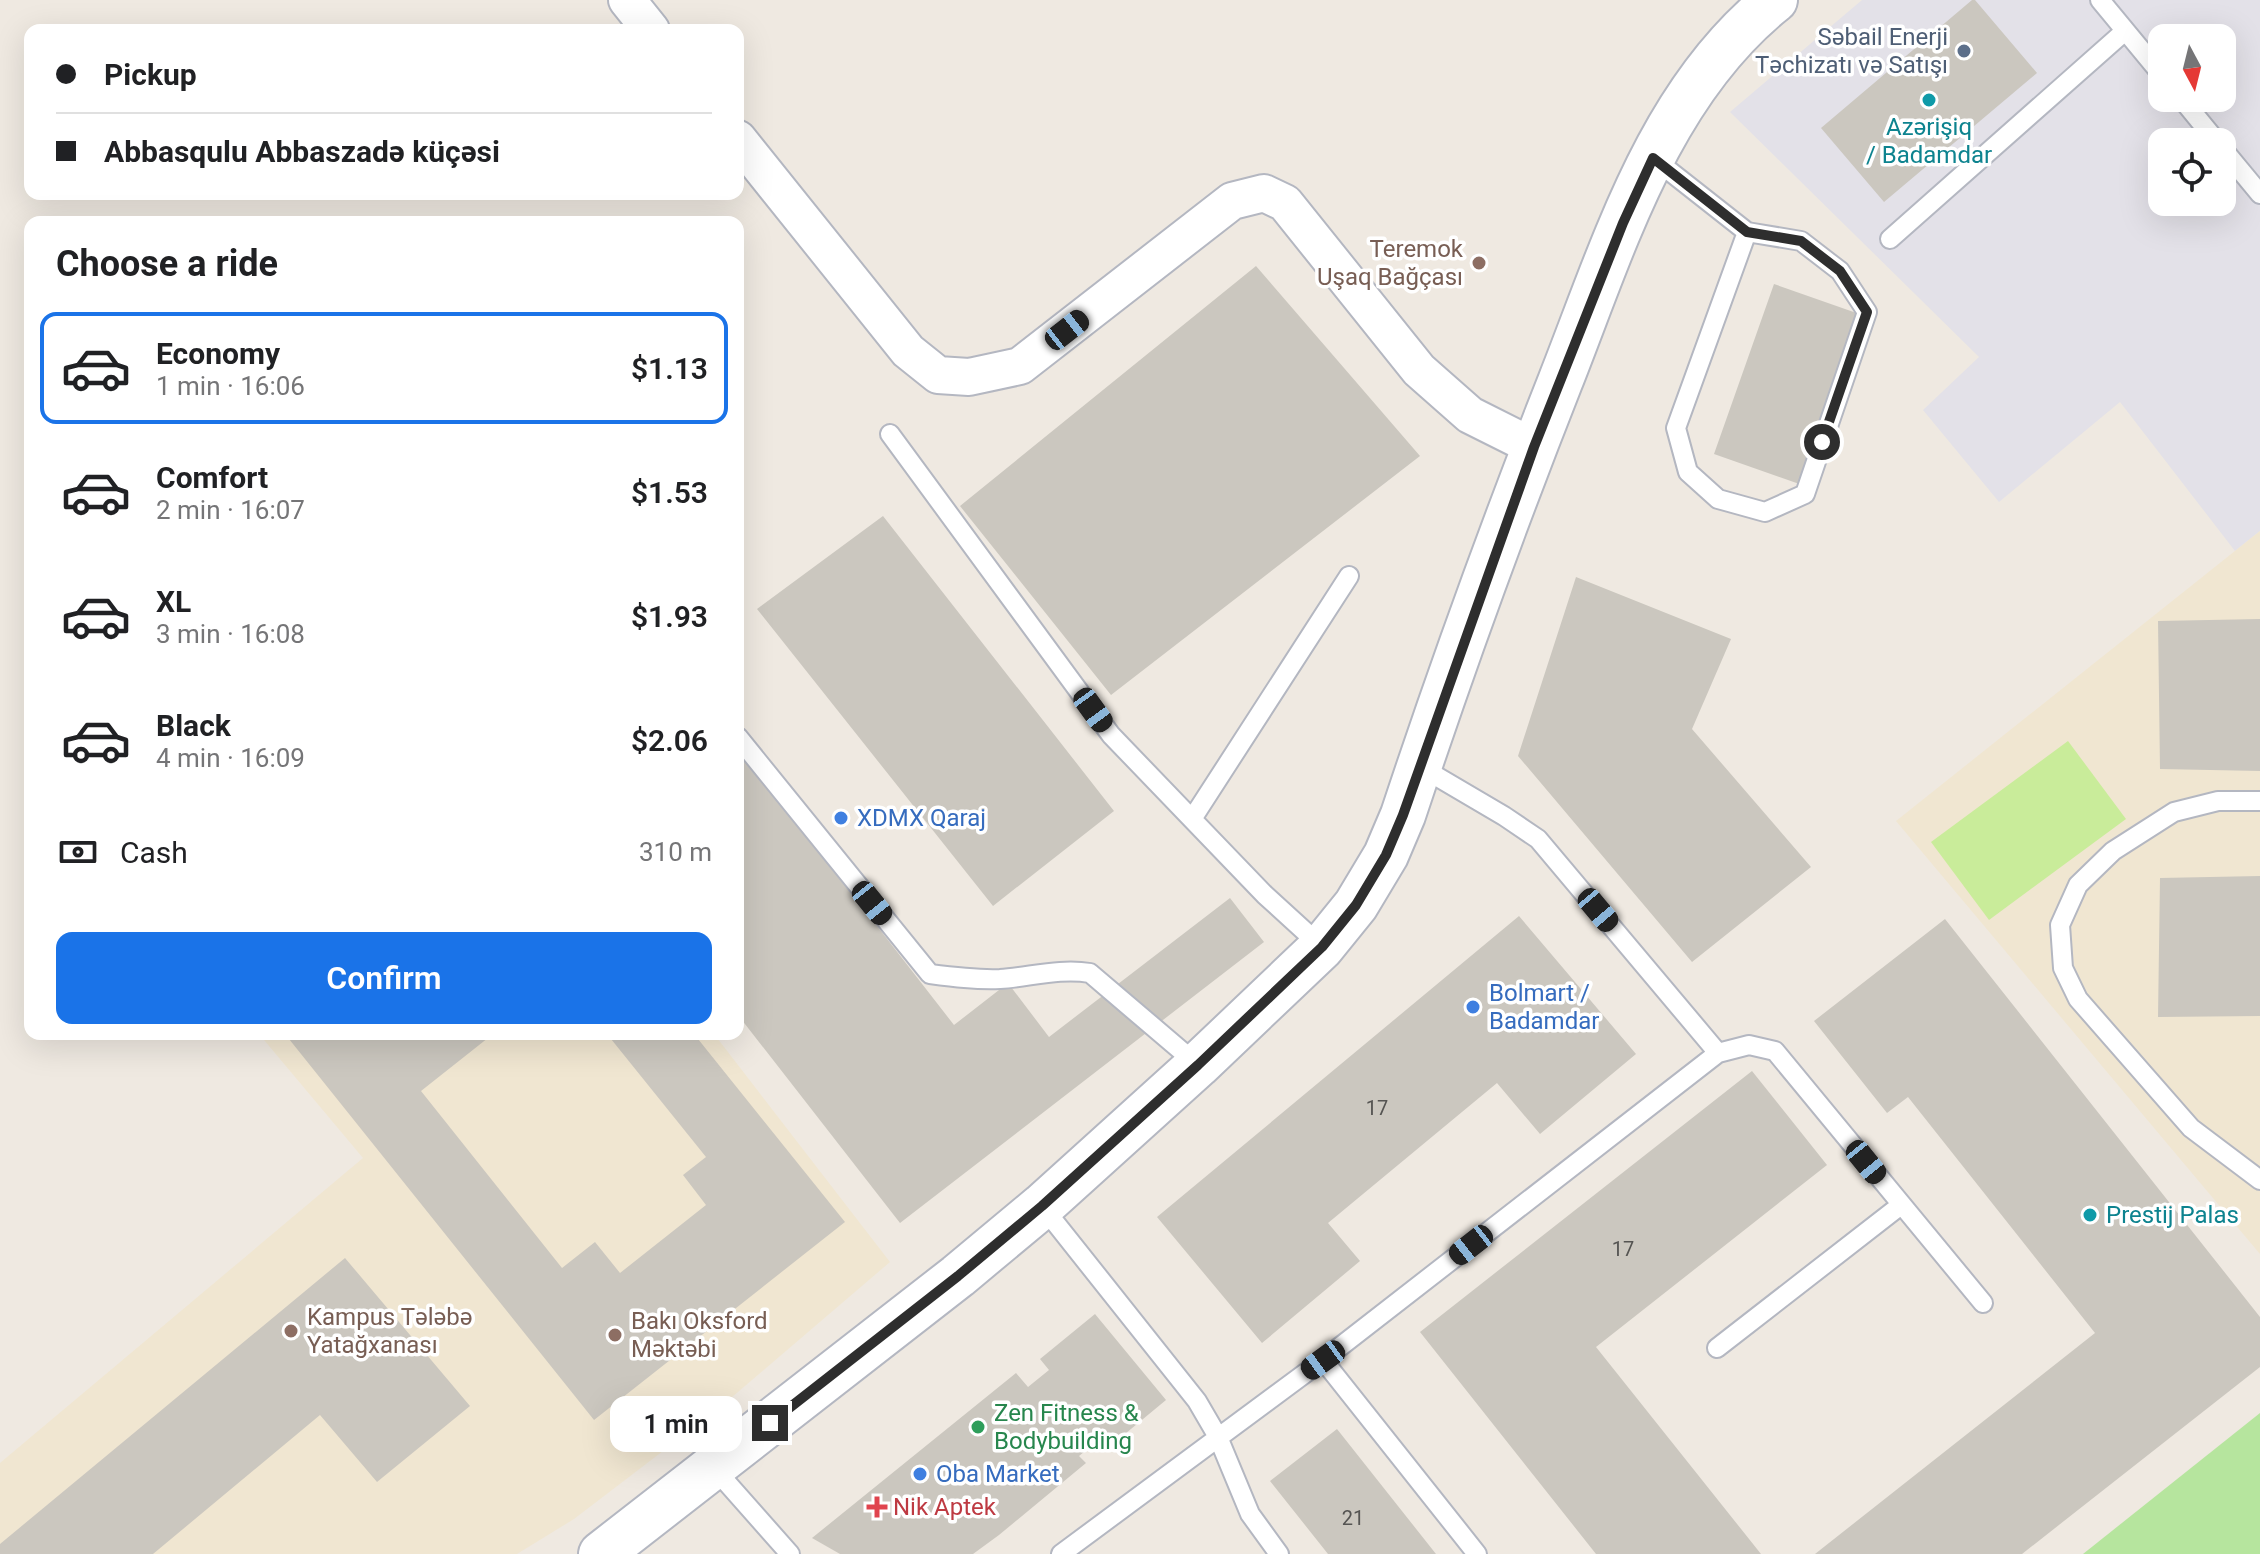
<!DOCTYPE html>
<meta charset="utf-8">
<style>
:root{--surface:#fff;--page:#f2f2f2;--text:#202124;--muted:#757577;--line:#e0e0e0;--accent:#1a73e8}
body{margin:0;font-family:Roboto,sans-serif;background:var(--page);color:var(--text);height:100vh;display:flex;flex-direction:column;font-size:30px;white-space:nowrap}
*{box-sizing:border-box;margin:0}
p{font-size:26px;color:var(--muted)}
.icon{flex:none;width:44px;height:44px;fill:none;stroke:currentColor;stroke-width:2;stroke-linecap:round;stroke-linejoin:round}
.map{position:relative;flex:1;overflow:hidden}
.panel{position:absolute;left:24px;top:216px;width:720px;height:824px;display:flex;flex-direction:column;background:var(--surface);border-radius:16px;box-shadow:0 8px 32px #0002}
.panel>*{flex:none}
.banner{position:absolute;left:24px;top:24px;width:720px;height:176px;border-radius:16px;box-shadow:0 8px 32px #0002;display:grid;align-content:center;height:176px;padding:0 32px;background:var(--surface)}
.needle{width:52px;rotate:173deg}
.controls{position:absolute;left:2148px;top:24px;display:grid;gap:16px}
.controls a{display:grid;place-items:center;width:88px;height:88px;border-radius:16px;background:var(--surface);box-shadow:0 8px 32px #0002;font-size:40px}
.end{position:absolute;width:36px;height:36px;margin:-18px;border:10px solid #2e2e2e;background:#fff;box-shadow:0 0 0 4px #fff}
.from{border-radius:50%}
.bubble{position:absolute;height:56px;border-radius:16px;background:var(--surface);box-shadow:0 8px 32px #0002;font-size:26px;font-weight:600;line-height:56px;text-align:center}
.car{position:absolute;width:24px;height:48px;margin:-24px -12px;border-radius:10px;box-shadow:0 0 6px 2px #0007;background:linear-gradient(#222 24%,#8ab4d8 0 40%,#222 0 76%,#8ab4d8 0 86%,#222 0)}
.banner b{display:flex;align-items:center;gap:28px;height:76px;font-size:30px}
.banner b+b{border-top:2px solid var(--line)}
.banner i{width:20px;height:20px;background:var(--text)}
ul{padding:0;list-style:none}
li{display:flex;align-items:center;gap:24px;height:112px;margin:0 16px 12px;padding:0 16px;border:4px solid transparent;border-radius:16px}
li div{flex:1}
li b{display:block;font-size:30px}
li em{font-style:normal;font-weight:600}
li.active{border-color:var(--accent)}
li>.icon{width:72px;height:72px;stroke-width:1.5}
h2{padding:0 32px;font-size:36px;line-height:96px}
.pay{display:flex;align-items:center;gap:20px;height:88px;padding:0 32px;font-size:30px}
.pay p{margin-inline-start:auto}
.action{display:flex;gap:16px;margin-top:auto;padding:16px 32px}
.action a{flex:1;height:92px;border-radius:16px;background:var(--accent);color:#fff;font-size:32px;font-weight:600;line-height:92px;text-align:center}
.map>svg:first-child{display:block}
.industrial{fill:#e3e1e8;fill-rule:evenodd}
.education{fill:#f0e6d1}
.green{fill:#b6e59e}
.pitch{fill:#c9ec9a}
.building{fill:#cbc7bf}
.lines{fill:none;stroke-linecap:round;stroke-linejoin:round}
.lane-casing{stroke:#b4b7c1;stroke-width:22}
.street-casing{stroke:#b4b7c1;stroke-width:40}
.secondary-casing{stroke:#b4b7c1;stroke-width:48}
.lane{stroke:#fff;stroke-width:18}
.street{stroke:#fff;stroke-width:36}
.secondary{stroke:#fff;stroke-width:44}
.route{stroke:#2e2e2e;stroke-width:10}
.service-dot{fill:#5c6f8a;stroke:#fff;stroke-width:3}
.culture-dot{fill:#0f9aa8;stroke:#fff;stroke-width:3}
.education-dot{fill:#8d6e63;stroke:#fff;stroke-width:3}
.shop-dot{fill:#3f7fe0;stroke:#fff;stroke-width:3}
.leisure-dot{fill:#2e9e5b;stroke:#fff;stroke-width:3}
.health-dot{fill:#e0444e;stroke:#fff;stroke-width:3}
.labels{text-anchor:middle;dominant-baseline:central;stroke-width:7;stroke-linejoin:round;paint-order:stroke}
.number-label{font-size:20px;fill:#555452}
.service-label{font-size:24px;fill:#4e5e75;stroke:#fff;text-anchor:end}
.culture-label{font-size:24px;fill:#0d838f;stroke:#fff}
.education-label{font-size:24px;fill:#785e54;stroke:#fff;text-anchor:start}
.shop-label{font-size:24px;fill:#366cbe;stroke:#fff;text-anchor:start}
.leisure-label{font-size:24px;fill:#27864d;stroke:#fff;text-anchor:start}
.health-label{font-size:24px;fill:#be3a42;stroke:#fff;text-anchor:start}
</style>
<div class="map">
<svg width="2260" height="1554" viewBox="0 0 2260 1554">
<rect width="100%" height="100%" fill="#efe9e1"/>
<path class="industrial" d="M1862,0H2260V531L2235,551L2120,402L1999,502L1923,410L1979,357L1730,112ZM2162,38H2222V98H2162ZM2162,142H2222V202H2162Z"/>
<path class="education" d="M2260,531V1254L1896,821Z
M259,1034H714L890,1262L718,1409L574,1519L517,1554H0V1463L363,1158Z"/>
<path class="green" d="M2260,1413V1554H2083Z"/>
<path class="pitch" d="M2068,741L2126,819L1989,920L1931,842Z"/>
<path class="building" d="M1972,0H1975L2037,73L1884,202L1821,128Z
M1256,266L1420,456L1111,695L960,506Z
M1774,284L1865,316L1805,486L1714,454Z
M883,516L1114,811L993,906L757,609Z
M1576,577L1731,639L1692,729L1811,867L1692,962L1518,756Z
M2260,619V771L2160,769L2158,621Z
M738,747L954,1025L1008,983L1049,1037L1230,898L1264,942L900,1223L738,1015Z
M2260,876V1016L2158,1017L2160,878Z
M1519,916L1636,1054L1540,1134L1497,1083L1328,1223L1360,1261L1262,1343L1157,1217Z
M1945,919L2260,1317V1367L2022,1554H1815L2095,1333L1908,1097L1887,1113L1814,1021Z
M285,1034H493L421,1091L562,1268L595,1242L620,1273L706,1205L683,1175L706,1157L607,1034H694L845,1222L594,1420Z
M1752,1071L1827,1165L1596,1347L1761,1554H1596L1420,1332Z
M345,1258L470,1406L377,1482L320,1415L153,1554H0V1544Z
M1095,1314L1166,1400L1108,1448L1100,1439L1079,1456L1086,1463L999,1535L973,1554H840L812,1538L1016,1373L1028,1387L1049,1370L1040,1359Z
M1337,1429L1436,1554H1328L1270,1481Z"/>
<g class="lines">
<defs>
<path id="lane" d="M2100,0L2162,75
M2181,98L2217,142
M2222,148L2260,194
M1653,158L1747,232L1676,428L1688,472L1718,499L1765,512L1805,494L1867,312L1840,271L1801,241L1747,232
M1890,239L2125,31
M890,434L1111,735L1265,895L1322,947
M738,737L930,974C953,977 976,980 1000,979C1030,977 1060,968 1090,973L1198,1065
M1419,766L1504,816L1538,839L1718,1053
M2260,801H2218L2174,812L2113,851L2078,885L2060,925L2063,968L2078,999L2191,1128L2260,1180
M1192,819L1349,576
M1042,1206L1197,1401L1218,1437L1250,1514L1279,1554
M1717,1348L1901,1205
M1323,1360L1477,1554
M713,1467L790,1554
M1061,1554L1323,1360L1718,1053L1749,1045L1775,1051L1983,1303"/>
<path id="street" d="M627,0L651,30
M738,139L908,351L938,375L969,377L1020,366L1232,201L1264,193L1285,203L1419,370L1470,415L1534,447"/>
<path id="secondary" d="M601,1554L958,1276L1042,1206L1198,1065L1322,947L1356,905L1386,855L1403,815C1451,670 1504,524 1560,382C1613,248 1658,93 1775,0"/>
</defs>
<use href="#lane" class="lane-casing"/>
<use href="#street" class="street-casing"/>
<use href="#secondary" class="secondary-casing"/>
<use href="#lane" class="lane"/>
<use href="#street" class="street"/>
<use href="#secondary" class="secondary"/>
</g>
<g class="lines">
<path class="route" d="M770,1423L958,1276L1042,1206L1198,1065L1322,947L1356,905L1386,855L1403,815L1534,447L1623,223L1653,158L1747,232L1801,241L1840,271L1867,312L1822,442"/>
</g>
<circle class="service-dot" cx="1964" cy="51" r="8"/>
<g class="culture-dot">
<circle cx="1929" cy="100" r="8"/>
<circle cx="2090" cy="1215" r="8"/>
</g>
<g class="education-dot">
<circle cx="1479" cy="263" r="8"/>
<circle cx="291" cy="1331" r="8"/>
<circle cx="615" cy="1335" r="8"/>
</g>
<g class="shop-dot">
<circle cx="841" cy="818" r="8"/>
<circle cx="1473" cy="1007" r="8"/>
<circle cx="920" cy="1474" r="8"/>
</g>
<circle class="leisure-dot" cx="978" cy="1427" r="8"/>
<path class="health-dot" d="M873 1495h8v8h8v8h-8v8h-8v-8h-8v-8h8z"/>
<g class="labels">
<g class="number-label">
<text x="1377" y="1108">17</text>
<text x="1623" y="1249">17</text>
<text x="1353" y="1518">21</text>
</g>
<g class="service-label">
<text x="1948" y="37">Səbail Enerji<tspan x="1948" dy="28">Təchizatı və Satışı</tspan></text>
</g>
<g class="culture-label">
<text x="1929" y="127">Azərişiq<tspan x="1929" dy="28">/ Badamdar</tspan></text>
<text x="2106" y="1215" text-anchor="start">Prestij Palas</text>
</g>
<g class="education-label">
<text x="1463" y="249" text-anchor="end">Teremok<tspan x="1463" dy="28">Uşaq Bağçası</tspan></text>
<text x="307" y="1317">Kampus Tələbə<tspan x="307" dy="28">Yatağxanası</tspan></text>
<text x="631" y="1321">Bakı Oksford<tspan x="631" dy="28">Məktəbi</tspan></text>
</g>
<g class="shop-label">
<text x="857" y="818">XDMX Qaraj</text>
<text x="1489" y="993">Bolmart /<tspan x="1489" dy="28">Badamdar</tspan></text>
<text x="936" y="1474">Oba Market</text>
</g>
<g class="leisure-label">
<text x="994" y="1413">Zen Fitness &amp;<tspan x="994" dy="28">Bodybuilding</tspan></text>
</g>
<g class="health-label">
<text x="893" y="1507">Nik Aptek</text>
</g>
</g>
</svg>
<div class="controls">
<a><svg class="needle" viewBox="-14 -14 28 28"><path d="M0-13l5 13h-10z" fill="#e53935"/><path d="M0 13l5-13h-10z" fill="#757577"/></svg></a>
<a><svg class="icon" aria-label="locate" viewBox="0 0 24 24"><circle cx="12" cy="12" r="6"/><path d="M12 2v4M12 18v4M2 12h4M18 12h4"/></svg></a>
</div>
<i class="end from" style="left:1822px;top:442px"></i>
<i class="end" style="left:770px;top:1423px"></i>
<div class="bubble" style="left:610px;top:1396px;width:132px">1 min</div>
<i class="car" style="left:1067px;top:330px;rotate:52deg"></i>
<i class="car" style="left:1093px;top:710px;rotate:144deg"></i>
<i class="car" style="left:872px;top:903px;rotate:141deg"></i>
<i class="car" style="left:1598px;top:910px;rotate:140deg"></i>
<i class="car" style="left:1866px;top:1162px;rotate:141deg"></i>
<i class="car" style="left:1471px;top:1245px;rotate:232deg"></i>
<i class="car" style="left:1323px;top:1360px;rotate:234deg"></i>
<div class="banner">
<b><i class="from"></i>Pickup</b>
<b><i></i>Abbasqulu Abbaszadə küçəsi</b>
</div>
<section class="panel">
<h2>Choose a ride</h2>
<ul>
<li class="active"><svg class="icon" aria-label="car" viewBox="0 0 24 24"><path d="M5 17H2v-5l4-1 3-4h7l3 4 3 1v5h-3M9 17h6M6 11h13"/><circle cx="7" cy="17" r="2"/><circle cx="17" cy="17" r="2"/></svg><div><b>Economy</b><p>1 min · 16:06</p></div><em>$1.13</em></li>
<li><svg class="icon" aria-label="car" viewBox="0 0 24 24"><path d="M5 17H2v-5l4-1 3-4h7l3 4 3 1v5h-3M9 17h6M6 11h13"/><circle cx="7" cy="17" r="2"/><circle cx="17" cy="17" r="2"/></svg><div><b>Comfort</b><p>2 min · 16:07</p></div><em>$1.53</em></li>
<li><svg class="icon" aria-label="car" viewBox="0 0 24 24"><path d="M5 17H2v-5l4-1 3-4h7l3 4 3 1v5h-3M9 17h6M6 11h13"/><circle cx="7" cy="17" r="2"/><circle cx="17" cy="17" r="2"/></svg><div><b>XL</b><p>3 min · 16:08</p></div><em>$1.93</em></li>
<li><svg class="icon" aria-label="car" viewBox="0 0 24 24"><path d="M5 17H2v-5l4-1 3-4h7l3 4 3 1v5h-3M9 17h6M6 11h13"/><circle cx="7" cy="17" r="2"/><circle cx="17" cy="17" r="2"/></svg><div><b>Black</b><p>4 min · 16:09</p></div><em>$2.06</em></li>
</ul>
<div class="pay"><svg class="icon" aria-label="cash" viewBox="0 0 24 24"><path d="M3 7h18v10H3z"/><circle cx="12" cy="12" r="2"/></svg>Cash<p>310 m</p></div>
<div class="action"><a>Confirm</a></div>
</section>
</div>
